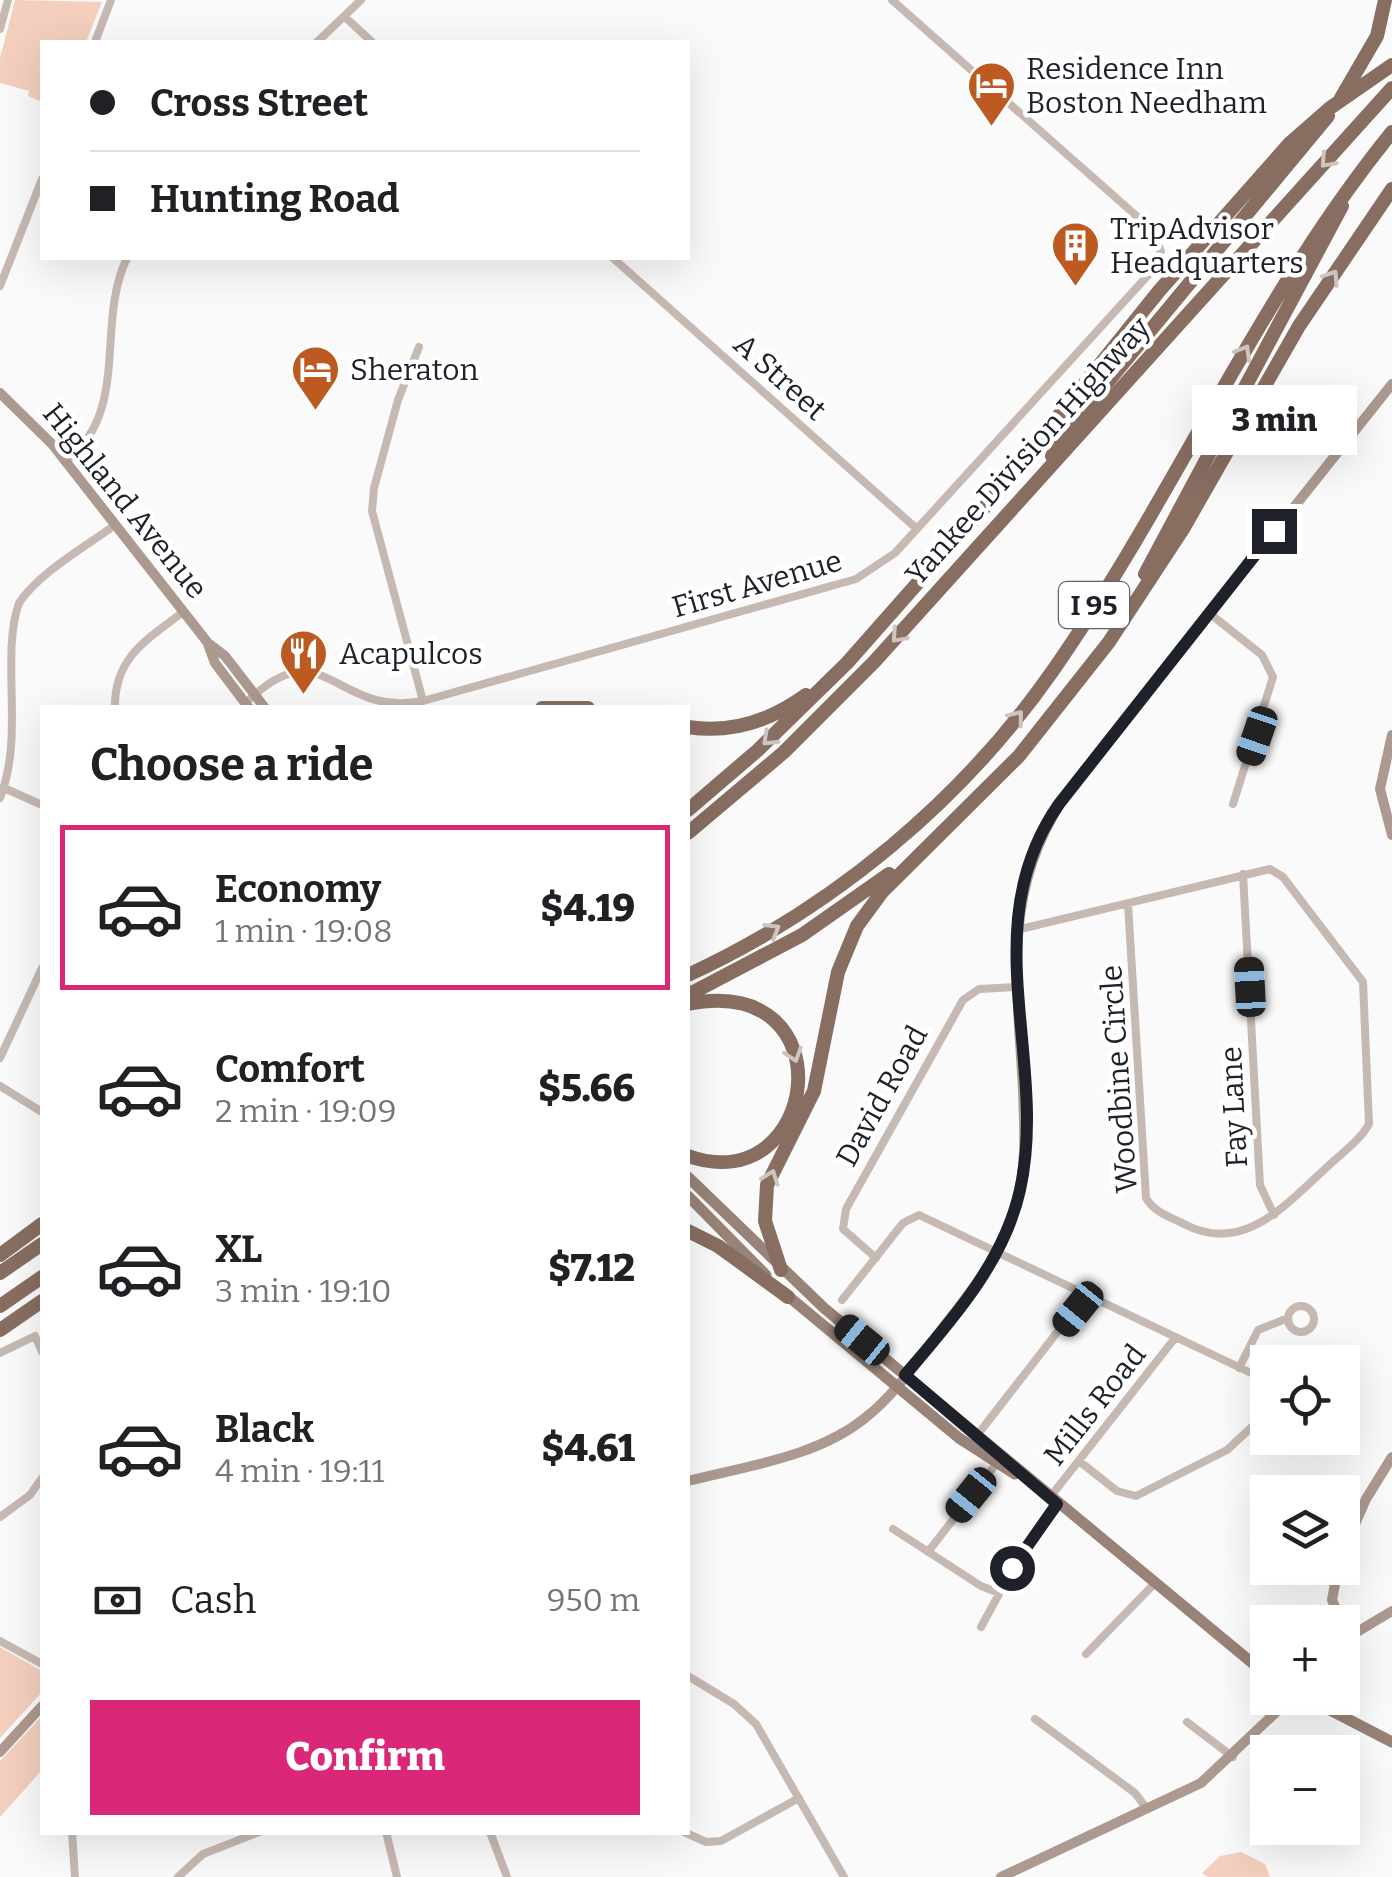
<!DOCTYPE html>
<meta charset="utf-8">
<style>
:root{--surface:#fff;--page:#f6f6f6;--text:#202124;--muted:#757577;--line:#e0e0e0;--accent:#db2777}
body{margin:0;font-family:Bitter,serif;background:var(--page);color:var(--text);height:100vh;display:flex;flex-direction:column;font-size:38px;white-space:nowrap}
*{box-sizing:border-box;margin:0}
p{font-size:32px;color:var(--muted)}
.icon{flex:none;width:55px;height:55px;fill:none;stroke:currentColor;stroke-width:2;stroke-linecap:round;stroke-linejoin:round}
.map{position:relative;flex:1;overflow:hidden}
.side{position:absolute;left:40px;top:705px;width:650px;height:1130px;display:flex;flex-direction:column;background:var(--surface);border-radius:0px;box-shadow:0 10px 40px #0002}
.side>*{flex:none}
.banner{position:absolute;left:40px;top:40px;width:650px;height:220px;border-radius:0px;box-shadow:0 10px 40px #0002;display:grid;align-content:center;height:220px;padding:0 50px;background:var(--surface)}
.tools{position:absolute;left:1250px;top:1345px;display:grid;gap:20px}
.tools a{display:grid;place-items:center;width:110px;height:110px;border-radius:0px;background:var(--surface);box-shadow:0 10px 40px #0002;font-size:50px}
.end{position:absolute;width:45px;height:45px;margin:-22px;border:12px solid #1e202a;background:#fff;box-shadow:0 0 0 5px #fff}
.from{border-radius:50%}
.bubble{position:absolute;height:70px;border-radius:0px;background:var(--surface);box-shadow:0 10px 40px #0002;font-size:32px;font-weight:800;line-height:70px;text-align:center}
.car{position:absolute;width:30px;height:60px;margin:-30px -15px;border-radius:12px;box-shadow:0 0 8px 2px #0007;background:linear-gradient(#222 24%,#8ab4d8 0 40%,#222 0 76%,#8ab4d8 0 86%,#222 0)}
.banner b{display:flex;align-items:center;gap:35px;height:95px;font-size:38px}
.banner b+b{border-top:2px solid var(--line)}
.banner i{width:25px;height:25px;background:var(--text)}
ul{padding:0;list-style:none}
li{display:flex;align-items:center;gap:30px;height:165px;margin:0 20px 15px;padding:0 30px;border:5px solid transparent;border-radius:0px}
li div{flex:1}
li b{display:block;font-size:38px}
li em{font-style:normal;font-weight:800}
li.selected{border-color:var(--accent)}
li>.icon{width:90px;height:90px;stroke-width:1.5}
h2{padding:0 50px;font-size:45px;line-height:120px}
.pay{display:flex;align-items:center;gap:25px;height:110px;padding:0 50px;font-size:38px}
.pay p{margin-inline-start:auto}
.button{display:flex;gap:20px;margin-top:auto;padding:20px 50px}
.button a{flex:1;height:115px;border-radius:0px;background:var(--accent);color:#fff;font-size:40px;font-weight:800;line-height:115px;text-align:center}
.map>svg:first-child{display:block}
.green{fill:#f4cfbd}
.lines{fill:none;stroke-linecap:round;stroke-linejoin:round}
.street{stroke:#c6b9b2;stroke-width:8}
.secondary{stroke:#ac998f;stroke-width:10}
.primary{stroke:#998277;stroke-width:11}
.highway{stroke:#886e61;stroke-width:14}
.oneway{stroke:#cfc5c0}
.route{stroke:#1e202a;stroke-width:12}
.labels{text-anchor:middle;dominant-baseline:central;stroke-width:9;stroke-linejoin:round;paint-order:stroke}
.shield{fill:#fff;stroke:#62636a;stroke-width:2.5}
.shield-label{font-size:28px;font-weight:bold;fill:#1e202a}
.poi-label{font-size:30px;fill:#1e202a;stroke:#fff;text-anchor:start}
.street-label{font-size:30px;fill:#1e202a;stroke:#fff}
</style>
<div class="map">
<svg width="1392" height="1877" viewBox="0 0 1392 1877">
<rect width="100%" height="100%" fill="#fafafa"/>
<path class="green" d="M15,0L102,2L86,42H42V102L28,96L29,91L0,83V58Z
M0,1647L42,1671V1692L0,1738Z
M42,1716V1770L0,1817V1761Z
M1241,1852L1265,1864L1270,1877H1208L1202,1873L1220,1856Z"/>
<g class="lines">
<path class="street" d="M344,16L372,42
M0,29L8,0
M95,42L111,0
M317,42L361,0
M613,258L917,529
M0,286L42,179
M419,347L398,400L374,488L372,511L423,701
M66,461C131,411 95,324 127,258
M1209,613L1262,655L1273,677L1233,804
M251,698C325,630 336,718 423,701L856,579L895,553L1150,273L1161,251L1149,227L892,0
M115,708C114,658 146,640 183,612
M4,788L42,805
M0,798C25,735 0,657 19,603C40,572 85,547 115,525
M1243,874L1260,1185L1274,1215
M1016,930L1270,869L1283,877L1363,982L1369,1124C1359,1142 1339,1155 1325,1169C1284,1206 1243,1255 1184,1224C1170,1217 1154,1212 1146,1198L1128,904
M0,1058L42,968
M0,1086L42,1112
M876,1258L843,1229L846,1209L963,1000L979,989L1017,987
M842,1300L903,1223L919,1215L1268,1381
M1288 1319a13 13 0 1 1 26 0a13 13 0 1 1-26 0Z
M0,1353L35,1336L42,1352
M1239,1368L1258,1330L1288,1318
M975,1438L1086,1295
M1079,1461L1117,1491L1136,1496L1227,1450L1268,1412
M1051,1496L1175,1338
M0,1517L30,1495L42,1478
M893,1529L981,1586L999,1593
M928,1552L996,1464
M981,1627L1023,1550L1057,1504
M0,1641L42,1664
M1086,1654L1155,1583
M688,1676L734,1704L756,1724L844,1877
M1035,1719L1135,1793L1147,1809
M1187,1722L1233,1757
M72,1832L75,1877
M386,1832L397,1877
M490,1832L507,1877
M684,1832L706,1842L721,1841L799,1798
M178,1877L203,1854L259,1832"/>
<path class="secondary" d="M0,393L52,444L208,643L225,656L265,708
M208,644L215,663L249,708
M1392,735L1380,789L1392,835
M688,1481C746,1466 817,1457 865,1418C896,1394 920,1357 944,1326C976,1286 1006,1247 1018,1196C1027,1161 1024,1125 1023,1090C1017,975 1000,884 1073,785L1392,384
M1342,1554L1366,1499L1392,1457
M1338,1568L1332,1600L1342,1622
M1342,1641L1392,1611
M0,1752L42,1706
M1001,1877L1201,1783L1291,1698"/>
<path class="primary" d="M688,1177L824,1308L1268,1676
M688,1196L766,1275
M782,1291L959,1438L1015,1474
M1307,1698L1392,1742"/>
<path class="highway" d="M1341,98L1377,36L1385,0
M1052,456L1067,431L1328,116
M1145,574L1342,206
M542,708H588
M688,727C732,734 770,721 806,695
M688,810L758,750L847,663L991,500L1159,291L1290,143L1330,108L1392,65
M688,833L784,752L874,662L1392,88
M688,975C833,908 963,800 1054,669C1175,495 1258,297 1392,132
M688,995L802,935L889,874
M688,1004C850,972 819,1202 688,1156
M688,1231L718,1246L788,1297
M0,1255L42,1224
M781,1270L765,1221L767,1185L814,1091L838,972L857,926L882,892L1019,756L1109,642L1183,529L1299,326L1392,189
M0,1273L42,1244
M0,1306L42,1277
M0,1330L42,1301"/>
</g>
<defs><path id="oneway-chevron" d="M-2-3.5L2.5 0L-2 3.5" fill="none" stroke-width="1.6" stroke-linecap="round" stroke-linejoin="round" transform="scale(2.5)"/></defs>
<g class="oneway">
<use href="#oneway-chevron" transform="translate(1327 161) rotate(132)"/>
<use href="#oneway-chevron" transform="translate(1332 277) rotate(-57)"/>
<use href="#oneway-chevron" transform="translate(1244 352) rotate(-59)"/>
<use href="#oneway-chevron" transform="translate(898 636) rotate(132)"/>
<use href="#oneway-chevron" transform="translate(1017 717) rotate(-51)"/>
<use href="#oneway-chevron" transform="translate(769 739) rotate(137)"/>
<use href="#oneway-chevron" transform="translate(773 930) rotate(-31)"/>
<use href="#oneway-chevron" transform="translate(794 1055) rotate(72)"/>
<use href="#oneway-chevron" transform="translate(771 1177) rotate(-70)"/>
</g>
<g class="lines">
<path class="route" d="M1012,1568L1057,1504L905,1375C952,1320 1004,1262 1020,1190C1049,1059 973,927 1059,804L1274,531"/>
</g>
<defs>
<symbol id="hotel-pin" viewBox="-11 -11 22 30"><path d="M0 17L-7.5 6A9.5 9.5 0 1 1 7.5 6Z" fill="#bd5a21" stroke="#fff"/><path d="M-6-4.5h1.5V1H6V5H4.5V3h-9V5H-6ZM-4 0a1.8 1.8 0 1 1 3.6 0ZM.5 0V-2.5h3Q6-2.5 6 0Z" fill="#fff"/></symbol>
<symbol id="building-pin" viewBox="-11 -11 22 30"><path d="M0 17L-7.5 6A9.5 9.5 0 1 1 7.5 6Z" fill="#bd5a21" stroke="#fff"/><path d="M-4-6H4V6H1V3H-1V6H-4ZM-2.5-4.3h1.7v1.8h-1.7ZM.8-4.3h1.7v1.8H.8ZM-2.5-1h1.7V.8h-1.7ZM.8-1h1.7V.8H.8Z" fill="#fff"/></symbol>
<symbol id="restaurant-pin" viewBox="-11 -11 22 30"><path d="M0 17L-7.5 6A9.5 9.5 0 1 1 7.5 6Z" fill="#bd5a21" stroke="#fff"/><path d="M-5-6h1v4h1v-4h1v4h1v-4h1v5L-1.5 .5V6h-2V.5L-5-1ZM5-6V6H3V1.5H1.5Q1.5-4 5-6Z" fill="#fff"/></symbol>
</defs>
<g fill-rule="evenodd">
<use href="#hotel-pin" x="964" y="58" width="55" height="75"/>
<use href="#building-pin" x="1048" y="218" width="55" height="75"/>
<use href="#hotel-pin" x="288" y="342" width="55" height="75"/>
<use href="#restaurant-pin" x="276" y="626" width="55" height="75"/>
</g>
<g class="labels">
<rect class="shield" x="1059" y="582" width="70" height="46" rx="8"/>
<g class="shield-label">
<text x="1094" y="605">I 95</text>
</g>
<g class="poi-label">
<text x="1026" y="69">Residence Inn<tspan x="1026" dy="34">Boston Needham</tspan></text>
<text x="1110" y="229">TripAdvisor<tspan x="1110" dy="34">Headquarters</tspan></text>
<text x="350" y="370">Sheraton</text>
<text x="339" y="654">Acapulcos</text>
</g>
<g class="street-label">
<text transform="translate(780 377) rotate(42)">A Street</text>
<text transform="translate(1028 451) rotate(-48)">Yankee Division Highway</text>
<text transform="translate(125 501) rotate(51)">Highland Avenue</text>
<text transform="translate(757 584) rotate(-16)">First Avenue</text>
<text transform="translate(1119 1079) rotate(-94)">Woodbine Circle</text>
<text transform="translate(882 1096) rotate(-61)">David Road</text>
<text transform="translate(1234 1107) rotate(-93)">Fay Lane</text>
<text transform="translate(1095 1405) rotate(-52)">Mills Road</text>
</g>
</g>
</svg>
<div class="tools">
<a><svg class="icon" aria-label="locate" viewBox="0 0 24 24"><circle cx="12" cy="12" r="6"/><path d="M12 2v4M12 18v4M2 12h4M18 12h4"/></svg></a>
<a><svg class="icon" aria-label="layers" viewBox="0 0 24 24"><path d="M12 4l9 5-9 5-9-5zM3 14l9 5 9-5"/></svg></a>
<a>+</a>
<a>−</a>
</div>
<i class="end from" style="left:1012px;top:1568px"></i>
<i class="end" style="left:1274px;top:531px"></i>
<div class="bubble" style="left:1192px;top:385px;width:165px">3 min</div>
<i class="car" style="left:1257px;top:736px;rotate:199deg"></i>
<i class="car" style="left:1250px;top:987px;rotate:357deg"></i>
<i class="car" style="left:1078px;top:1309px;rotate:219deg"></i>
<i class="car" style="left:862px;top:1340px;rotate:309deg"></i>
<i class="car" style="left:971px;top:1495px;rotate:219deg"></i>
<div class="banner">
<b><i class="from"></i>Cross Street</b>
<b><i></i>Hunting Road</b>
</div>
<section class="side">
<h2>Choose a ride</h2>
<ul>
<li class="selected"><svg class="icon" aria-label="car" viewBox="0 0 24 24"><path d="M5 17H2v-5l4-1 3-4h7l3 4 3 1v5h-3M9 17h6M6 11h13"/><circle cx="7" cy="17" r="2"/><circle cx="17" cy="17" r="2"/></svg><div><b>Economy</b><p>1 min · 19:08</p></div><em>$4.19</em></li>
<li><svg class="icon" aria-label="car" viewBox="0 0 24 24"><path d="M5 17H2v-5l4-1 3-4h7l3 4 3 1v5h-3M9 17h6M6 11h13"/><circle cx="7" cy="17" r="2"/><circle cx="17" cy="17" r="2"/></svg><div><b>Comfort</b><p>2 min · 19:09</p></div><em>$5.66</em></li>
<li><svg class="icon" aria-label="car" viewBox="0 0 24 24"><path d="M5 17H2v-5l4-1 3-4h7l3 4 3 1v5h-3M9 17h6M6 11h13"/><circle cx="7" cy="17" r="2"/><circle cx="17" cy="17" r="2"/></svg><div><b>XL</b><p>3 min · 19:10</p></div><em>$7.12</em></li>
<li><svg class="icon" aria-label="car" viewBox="0 0 24 24"><path d="M5 17H2v-5l4-1 3-4h7l3 4 3 1v5h-3M9 17h6M6 11h13"/><circle cx="7" cy="17" r="2"/><circle cx="17" cy="17" r="2"/></svg><div><b>Black</b><p>4 min · 19:11</p></div><em>$4.61</em></li>
</ul>
<div class="pay"><svg class="icon" aria-label="cash" viewBox="0 0 24 24"><path d="M3 7h18v10H3z"/><circle cx="12" cy="12" r="2"/></svg>Cash<p>950 m</p></div>
<div class="button"><a>Confirm</a></div>
</section>
</div>
